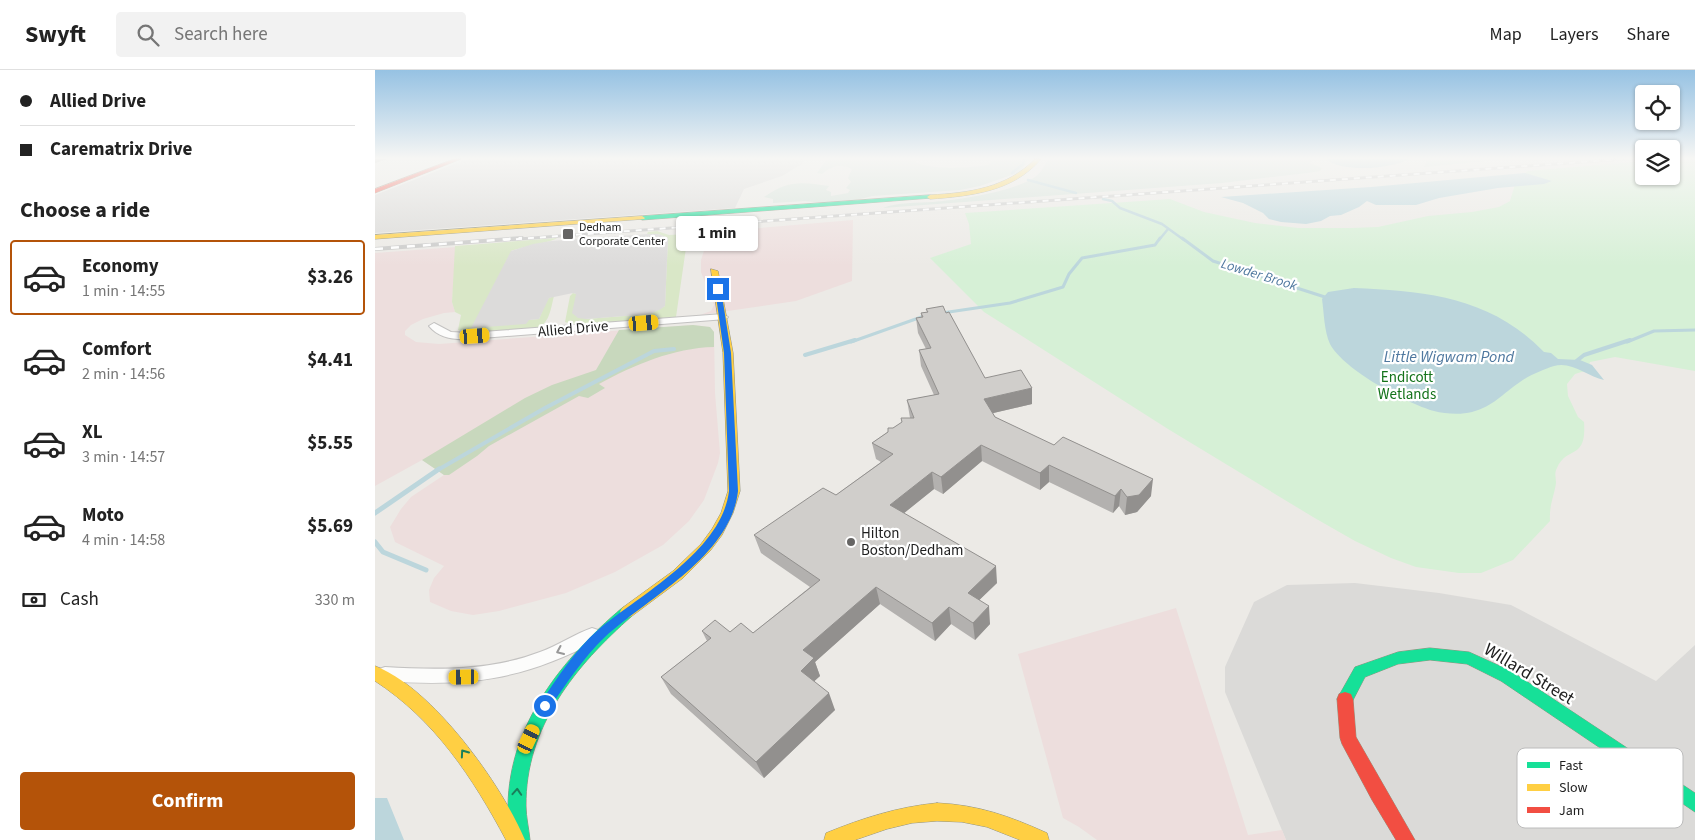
<!DOCTYPE html>
<meta charset="utf-8">
<style>
:root{--surface:#fff;--page:#f2f2f2;--text:#222;--muted:#767676;--line:#e0e0e0;--accent:#b45309}
body{margin:0;font-family:"Source Sans 3",sans-serif;background:var(--page);color:var(--text);height:100vh;display:flex;flex-direction:column;font-size:19px;white-space:nowrap}
*{box-sizing:border-box;margin:0}
p{font-size:16px;color:var(--muted)}
.icon{flex:none;width:28px;height:28px;fill:none;stroke:currentColor;stroke-width:2;stroke-linecap:round;stroke-linejoin:round}
.map{position:relative;flex:1;overflow:hidden}
.side{display:flex;flex-direction:column;background:var(--surface);width:375px}
.side>*{flex:none}
.guide{display:grid;align-content:center;height:110px;padding:0 20px;background:var(--surface)}
.buttons{position:absolute;left:1260px;top:15px;display:grid;gap:10px}
.buttons a{display:grid;place-items:center;width:45px;height:45px;border-radius:5px;background:var(--surface);box-shadow:0 1px 4px #0004;font-size:25px}
.end{position:absolute;width:22px;height:22px;margin:-11px;border:6px solid #1a73e8;background:#fff;box-shadow:0 0 0 2px #fff}
.from{border-radius:50%}
.bubble{position:absolute;height:35px;border-radius:5px;background:var(--surface);box-shadow:0 1px 4px #0004;font-size:16px;font-weight:700;line-height:35px;text-align:center}
.car{position:absolute;width:15px;height:30px;margin:-15px -8px;border-radius:6px;box-shadow:0 0 4px 1px #0007;background:linear-gradient(#f5c518 24%,#345 0 40%,#f5c518 0 76%,#345 0 86%,#f5c518 0)}
.guide b{display:flex;align-items:center;gap:18px;height:48px;font-size:19px}
.guide b+b{border-top:1px solid var(--line)}
.guide i{width:12px;height:12px;background:var(--text)}
ul{padding:0;list-style:none}
li{display:flex;align-items:center;gap:15px;height:75px;margin:0 10px 8px;padding:0 10px;border:2px solid transparent;border-radius:5px}
li div{flex:1}
li b{display:block;font-size:19px}
li em{font-style:normal;font-weight:700}
li.active{border-color:var(--accent)}
li>.icon{width:45px;height:45px;stroke-width:1.5}
h2{padding:0 20px;font-size:22px;line-height:60px}
.pay{display:flex;align-items:center;gap:12px;height:55px;padding:0 20px;font-size:19px}
.pay p{margin-inline-start:auto}
.button{display:flex;gap:10px;margin-top:auto;padding:10px 20px}
.button a{flex:1;height:58px;border-radius:5px;background:var(--accent);color:#fff;font-size:20px;font-weight:700;line-height:58px;text-align:center}
header{display:flex;align-items:center;gap:30px;box-sizing:border-box;height:70px;padding:0 25px;background:var(--surface);border-bottom:1px solid var(--line)}
header strong{font-size:24px}
nav{display:flex;gap:28px;margin-inline-start:auto;font-size:18px}
.search{width:350px;height:45px;background:var(--page);display:flex;align-items:center;gap:12px;box-sizing:border-box;padding:0 18px;border-radius:5px;color:var(--muted);font-size:19px}
main{display:flex;flex:1;min-height:0}
.map>svg:first-child{display:block}
.residential{fill:#dbdad8}
.commercial{fill:#eddedd}
.grass{fill:#d9e7c7}
.forest{fill:#c8d8bd}
.wetland{fill:#d5e2d9}
.park{fill:#d6f0d6}
.parking{fill:#dcdbda}
.water{fill:#bcd6dc}
.lines{fill:none;stroke-linecap:round;stroke-linejoin:round}
.stream-far3{stroke:#bcd6dc;stroke-width:2.5}
.stream-far2{stroke:#bcd6dc;stroke-width:3}
.stream-far1{stroke:#bcd6dc;stroke-width:4}
.stream{stroke:#bcd6dc;stroke-width:5}
.street-casing{stroke:#c3c2c1;stroke-width:2}
.fast-casing{stroke:#939480;stroke-width:1}
.slow-casing{stroke:#939480;stroke-width:1}
.jam-casing{stroke:#939480;stroke-width:1}
.street{fill:#fcfcfb;fill-rule:evenodd}
.fast{fill:#16e098;fill-rule:evenodd}
.slow{fill:#ffcf43;fill-rule:evenodd}
.jam{fill:#f24e42;fill-rule:evenodd}
.rail-far1-casing{stroke:#cacac9;stroke-width:3}
.rail-casing{stroke:#cacac9;stroke-width:4}
.rail-far1{stroke:#fff;stroke-width:2;stroke-dasharray:6;stroke-linecap:butt}
.rail{stroke:#fff;stroke-width:2.5;stroke-dasharray:8;stroke-linecap:butt}
.wall{fill:#b3b1af}
.shaded-wall{fill:#92908e}
.building{fill:#d0cecb;stroke:#92908e}
.oneway{stroke:#989898}
.oneway2{stroke:#1a7f5b}
.route{fill:#1a73e8}
.poi-dot{fill:#666564;stroke:#fff;stroke-width:2}
.labels{text-anchor:middle;dominant-baseline:central;stroke-width:4.5;stroke-linejoin:round;paint-order:stroke}
.far-poi-label{font-size:12px;fill:#1e1e1e;stroke:#fff;text-anchor:start}
.far-water-label{font-size:14px;font-style:italic;fill:#4f789f;stroke:#fff}
.street-label{font-size:15px;fill:#1e1e1e;stroke:#fff}
.park-label{font-size:15px;fill:#14731b;stroke:#fff}
.poi-label{font-size:15px;fill:#1e1e1e;stroke:#fff;text-anchor:start}
.water-label{font-size:16px;font-style:italic;fill:#4f789f;stroke:#fff}
.near-street-label{font-size:18px;fill:#1e1e1e;stroke:#fff}
.key{fill:#fff;stroke:#bcbcbc;stroke-width:1}
.key-label{font-size:14px;fill:#1e1e1e}
</style>
<header>
<strong>Swyft</strong>
<div class="search"><svg class="icon" aria-label="search" viewBox="0 0 24 24"><circle cx="10" cy="10" r="6"/><path d="M15 15l6 6"/></svg>Search here</div>
<nav><a>Map</a><a>Layers</a><a>Share</a></nav>
</header>
<main>
<section class="side">
<div class="guide">
<b><i class="from"></i>Allied Drive</b>
<b><i></i>Carematrix Drive</b>
</div>
<h2>Choose a ride</h2>
<ul>
<li class="active"><svg class="icon" aria-label="car" viewBox="0 0 24 24"><path d="M5 17H2v-5l4-1 3-4h7l3 4 3 1v5h-3M9 17h6M6 11h13"/><circle cx="7" cy="17" r="2"/><circle cx="17" cy="17" r="2"/></svg><div><b>Economy</b><p>1 min · 14:55</p></div><em>$3.26</em></li>
<li><svg class="icon" aria-label="car" viewBox="0 0 24 24"><path d="M5 17H2v-5l4-1 3-4h7l3 4 3 1v5h-3M9 17h6M6 11h13"/><circle cx="7" cy="17" r="2"/><circle cx="17" cy="17" r="2"/></svg><div><b>Comfort</b><p>2 min · 14:56</p></div><em>$4.41</em></li>
<li><svg class="icon" aria-label="car" viewBox="0 0 24 24"><path d="M5 17H2v-5l4-1 3-4h7l3 4 3 1v5h-3M9 17h6M6 11h13"/><circle cx="7" cy="17" r="2"/><circle cx="17" cy="17" r="2"/></svg><div><b>XL</b><p>3 min · 14:57</p></div><em>$5.55</em></li>
<li><svg class="icon" aria-label="car" viewBox="0 0 24 24"><path d="M5 17H2v-5l4-1 3-4h7l3 4 3 1v5h-3M9 17h6M6 11h13"/><circle cx="7" cy="17" r="2"/><circle cx="17" cy="17" r="2"/></svg><div><b>Moto</b><p>4 min · 14:58</p></div><em>$5.69</em></li>
</ul>
<div class="pay"><svg class="icon" aria-label="cash" viewBox="0 0 24 24"><path d="M3 7h18v10H3z"/><circle cx="12" cy="12" r="2"/></svg>Cash<p>330 m</p></div>
<div class="button"><a>Confirm</a></div>
</section>
<div class="map">
<svg width="1320" height="770" viewBox="0 0 1320 770">
<rect width="100%" height="100%" fill="#eceae6"/>
<path class="residential" d="M93,89H428L427,94L407,106L369,119L360,138L0,163V125Z
M980,513L1064,523L1136,535L1281,611L1320,575V770H911L850,622V597L879,532L912,515Z"/>
<path class="commercial" d="M478,150L477,211L421,231L325,245L336,241L339,235L326,202V190L334,165L338,162Z
M81,177L77,232L80,242L69,243L48,249L36,255L30,261V265L41,272L64,274L318,255L335,257L339,262L340,323L345,383L343,393L329,430L314,451L288,475L240,502L191,523L124,541L98,545L76,541L55,532L54,520L59,508L69,496L20,472L15,457L26,439L36,427L69,405L47,390L0,416V183Z
M801,538L873,765L907,760L911,770H722L704,757L688,748L643,584Z"/>
<path class="grass" d="M282,161L294,165L313,164L301,247C279,249 205,259 190,252L195,226L198,223L201,224L211,249L275,244L290,236L293,168L283,164H272L273,162Z
M182,168C178,172 146,177 136,181L154,250L164,249L172,229L179,226C176,237 175,252 164,257C156,262 92,264 83,260L86,245L80,242L77,232L80,176Z"/>
<path class="forest" d="M318,255L335,257L339,262V277C298,278 259,295 224,314L230,318L213,328L204,326L114,376L102,386L74,405H69L47,390L150,328L177,315L221,300L244,260Z"/>
<path class="wetland" d="M452,89H536C548,101 596,98 613,95L616,93L615,89H654L645,102L605,116L585,120L497,126L474,132L448,133L430,131L398,133V129L389,127C413,110 426,112 454,116L451,120L456,122V126L473,123L475,120L471,118L476,112L473,108L477,99C465,93 457,96 447,104L442,103Z
M673,89H941L935,93L947,98L945,101L932,103L847,113L508,138C523,132 541,133 558,132C584,130 638,122 660,107C666,103 670,95 673,89Z
M1052,89H1133L1049,97Z"/>
<path class="park" d="M1296,89H1320V301L1240,287L1215,292L1213,300L1200,304L1192,314L1193,326L1203,347L1209,352C1212,391 1192,375 1182,398C1179,403 1181,408 1181,413C1179,427 1174,435 1175,451L1138,490L1106,503H1084L1041,497L1016,488L980,471L938,447L793,359L609,242L555,188L596,174L594,154L590,143L795,129L829,142L880,153L923,158H976L1003,157L1053,146L1097,142L1124,137L1135,131L1141,111L1153,101L1269,91V106H1296Z"/>
<path class="parking" d="M273,164H283L293,168L290,236L286,239L275,244L211,249L203,248L197,243L201,224L198,223L174,228L164,249L154,250L151,254L96,258L136,181L158,174L176,171Z"/>
<path class="water" d="M951,89H1034C1017,99 967,103 951,89Z
M1150,103L1177,111L1169,114L1123,118L1064,128L1041,135H1001L992,131L984,137L966,145L955,146L946,151L931,154L906,152L894,149L888,143L868,133L846,127L996,117Z
M979,218C1051,221 1116,227 1169,282L1176,283L1183,289L1205,290L1217,295L1229,310C1213,307 1197,291 1179,296C1169,299 1153,306 1145,312C1127,324 1119,336 1097,342C1086,345 1070,344 1059,341C1031,333 969,300 955,274C949,261 949,243 947,229L953,222Z
M0,728H12L29,770H0Z"/>
<g class="lines">
<path class="stream-far3" d="M637,103L648,94L649,89
M653,110L701,123
M728,129L737,131L745,138L787,154L809,170
M784,170L793,159"/>
<path class="stream-far2" d="M807,168L838,191L953,228
M567,243L635,233L688,217L694,204L707,188L780,175L785,168
M476,272L552,245
M1252,272L1279,261L1320,260"/>
<path class="stream-far1" d="M430,285L480,270
M1199,293L1209,285L1255,270
M61,401L170,338L279,281L299,279"/>
<path class="stream" d="M0,443L64,399
M0,472L8,482L51,500"/>
<defs>
<path id="street" d="M348,244L353,247L351,249L94,269C79,270 64,268 54,256L59,253L76,262L94,263Z
M217,558L223,560L225,565L223,570C149,610 93,617 10,611L4,609L1,604L4,599L10,597C62,600 116,601 165,582C183,576 199,564 217,558Z"/>
<path id="fast" d="M555,125L557,126V128L267,150L264,148L267,146Z
M252,536L257,538L259,542L257,546C201,595 150,657 151,736C151,747 154,759 155,770H137C136,759 133,747 133,736C134,654 188,588 247,538Z
M1055,578L1094,582L1136,601L1320,723V742L1126,611L1092,594L1055,590L1023,594L990,607L976,634L970,636L964,634L962,629L980,597L1023,582Z"/>
<path id="slow" d="M660,89H666C638,122 595,126 555,129L552,127L555,125C594,123 632,118 660,89Z
M267,146L270,148L269,149L0,169V165Z
M336,199L343,201L358,283L365,421L358,443L347,465L335,481L308,508L257,546L252,548L247,546L245,542L247,538L298,501L326,474L337,459L346,443L353,421L348,283Z
M0,596C57,617 127,715 150,770H131C98,708 60,650 0,611Z
M562,733C604,735 634,746 672,763L674,770H645L612,757L587,752L562,751L537,753L512,759L480,770H449L451,763C488,748 522,737 562,733Z"/>
<path id="jam" d="M79,89H86L0,123V119Z
M970,622L976,624L978,629L981,667L1040,770H1021L997,730L967,674L965,668L962,629L964,624Z"/>
</defs>
<use href="#street" class="street-casing"/>
<use href="#fast" class="fast-casing"/>
<use href="#slow" class="slow-casing"/>
<use href="#jam" class="jam-casing"/>
<use href="#street" class="street"/>
<use href="#fast" class="fast"/>
<use href="#slow" class="slow"/>
<use href="#jam" class="jam"/>
<defs>
<path id="rail-far1" d="M129,170L1248,89"/>
<path id="rail" d="M0,179L147,168"/>
</defs>
<use href="#rail-far1" class="rail-far1-casing"/>
<use href="#rail" class="rail-casing"/>
<use href="#rail-far1" class="rail-far1"/>
<use href="#rail" class="rail"/>
</g>
<path class="wall" d="M551,239L610,308L657,318V334L618,343L620,347L776,426L762,442L750,445L744,436L738,443L674,412L665,420L607,391L568,424L559,419L529,443L622,513L604,530L615,554L600,570L576,554L560,571L505,534L440,592L445,606L439,611L460,640L389,708L296,624L286,607L332,571L327,561L378,563L435,517L386,483L379,465L461,425L506,392L501,389L497,373L518,358L535,348L532,330L559,325L546,296L544,280L551,279L543,263L541,248L546,247V243L552,242Z"/>
<path class="shaded-wall" d="M0,89H12L0,93Z
M657,318V334L610,345L609,329Z
M606,375L607,391L568,424L566,407Z
M674,395V412L665,420V403Z
M557,402L559,419L518,452L515,435Z
M778,409L776,426L762,442L750,445L752,427Z
M746,419L744,436L738,443L740,426Z
M621,496L622,513L594,540L593,523Z
M501,517L505,534L440,592L445,606L432,618L426,601L428,580Z
M614,536L615,554L600,570L598,553Z
M574,537L576,554L560,571L557,553Z
M454,623L460,640L389,708L381,692Z"/>
<path class="building" d="M568,236L571,243L574,242L610,308L646,300L657,318L609,329L620,347L679,375L688,367L778,409L764,425L752,427L746,419L740,426L674,395L665,403L606,375L566,407L557,402L515,435L621,496L593,523L614,536L598,553L574,537L557,553L501,517L428,580L439,588L426,601L454,623L381,692L286,607L336,568L327,561L340,550L355,562L366,553L378,563L445,510L379,465L448,418L461,425L518,384L497,373L513,362V358H518L527,352L526,348H539L532,330L564,324L544,280L556,278L541,248L548,247L546,243L553,242L551,239Z"/>
<defs><path id="oneway-chevron" d="M-2-3.5L2.5 0L-2 3.5" fill="none" stroke-width="1.6" stroke-linecap="round" stroke-linejoin="round" transform="scale(1.25)"/></defs>
<use class="oneway" href="#oneway-chevron" transform="translate(185 581) rotate(156)"/>
<g class="oneway2">
<use href="#oneway-chevron" transform="translate(89 683) rotate(-125)"/>
<use href="#oneway-chevron" transform="translate(142 722) rotate(-86)"/>
</g>
<linearGradient id="sky" x2="0" y2="1"><stop stop-color="#96c2e3"/><stop offset="0.45" stop-color="#f6f6f4"/><stop offset="1" stop-color="#f6f6f4" stop-opacity="0"/></linearGradient>
<rect width="1320" height="196" fill="url(#sky)"/>
<path class="route" d="M343,217L346,219L356,283L363,421C356,486 274,527 230,567C208,588 191,614 174,639L170,641L166,639L164,636L166,632C183,607 200,580 223,560C266,524 347,481 354,421L349,283L340,219Z"/>
<g class="poi-dot">
<rect x="187" y="158" width="12" height="12" rx="2.5"/>
<circle cx="476" cy="472" r="5"/>
</g>
<g class="labels">
<g class="far-poi-label">
<text x="204" y="157">Dedham<tspan x="204" dy="14">Corporate Center</tspan></text>
</g>
<g class="far-water-label">
<text transform="translate(884 205) rotate(17)">Lowder Brook</text>
</g>
<g class="street-label">
<text transform="translate(198 259) rotate(-5)">Allied Drive</text>
</g>
<g class="park-label">
<text x="1032" y="307">Endicott<tspan x="1032" dy="17">Wetlands</tspan></text>
</g>
<g class="poi-label">
<text x="486" y="463">Hilton<tspan x="486" dy="17">Boston/Dedham</tspan></text>
</g>
<g class="water-label">
<text x="1074" y="287">Little Wigwam Pond</text>
</g>
<g class="near-street-label">
<text transform="translate(1154 604) rotate(31)">Willard Street</text>
</g>
</g>
<rect x="1142" y="678" width="166" height="80" rx="8" class="key"/>
<rect x="1152" y="692" width="23" height="6" fill="#16e098"/>
<rect x="1152" y="714" width="23" height="7" fill="#ffcf43"/>
<rect x="1152" y="737" width="23" height="6" fill="#f24e42"/>
<g class="key-label">
<text x="1184" y="700">Fast</text>
<text x="1184" y="722">Slow</text>
<text x="1184" y="745">Jam</text>
</g>
</svg>
<div class="buttons">
<a><svg class="icon" aria-label="locate" viewBox="0 0 24 24"><circle cx="12" cy="12" r="6"/><path d="M12 2v4M12 18v4M2 12h4M18 12h4"/></svg></a>
<a><svg class="icon" aria-label="layers" viewBox="0 0 24 24"><path d="M12 4l9 5-9 5-9-5zM3 14l9 5 9-5"/></svg></a>
</div>
<i class="end from" style="left:170px;top:636px"></i>
<i class="end" style="left:343px;top:219px"></i>
<div class="bubble" style="left:301px;top:146px;width:82px">1 min</div>
<i class="car" style="left:269px;top:253px;rotate:85deg"></i>
<i class="car" style="left:100px;top:266px;rotate:86deg"></i>
<i class="car" style="left:89px;top:607px;rotate:269deg"></i>
<i class="car" style="left:154px;top:669px;rotate:25deg"></i>
</div>
</main>
